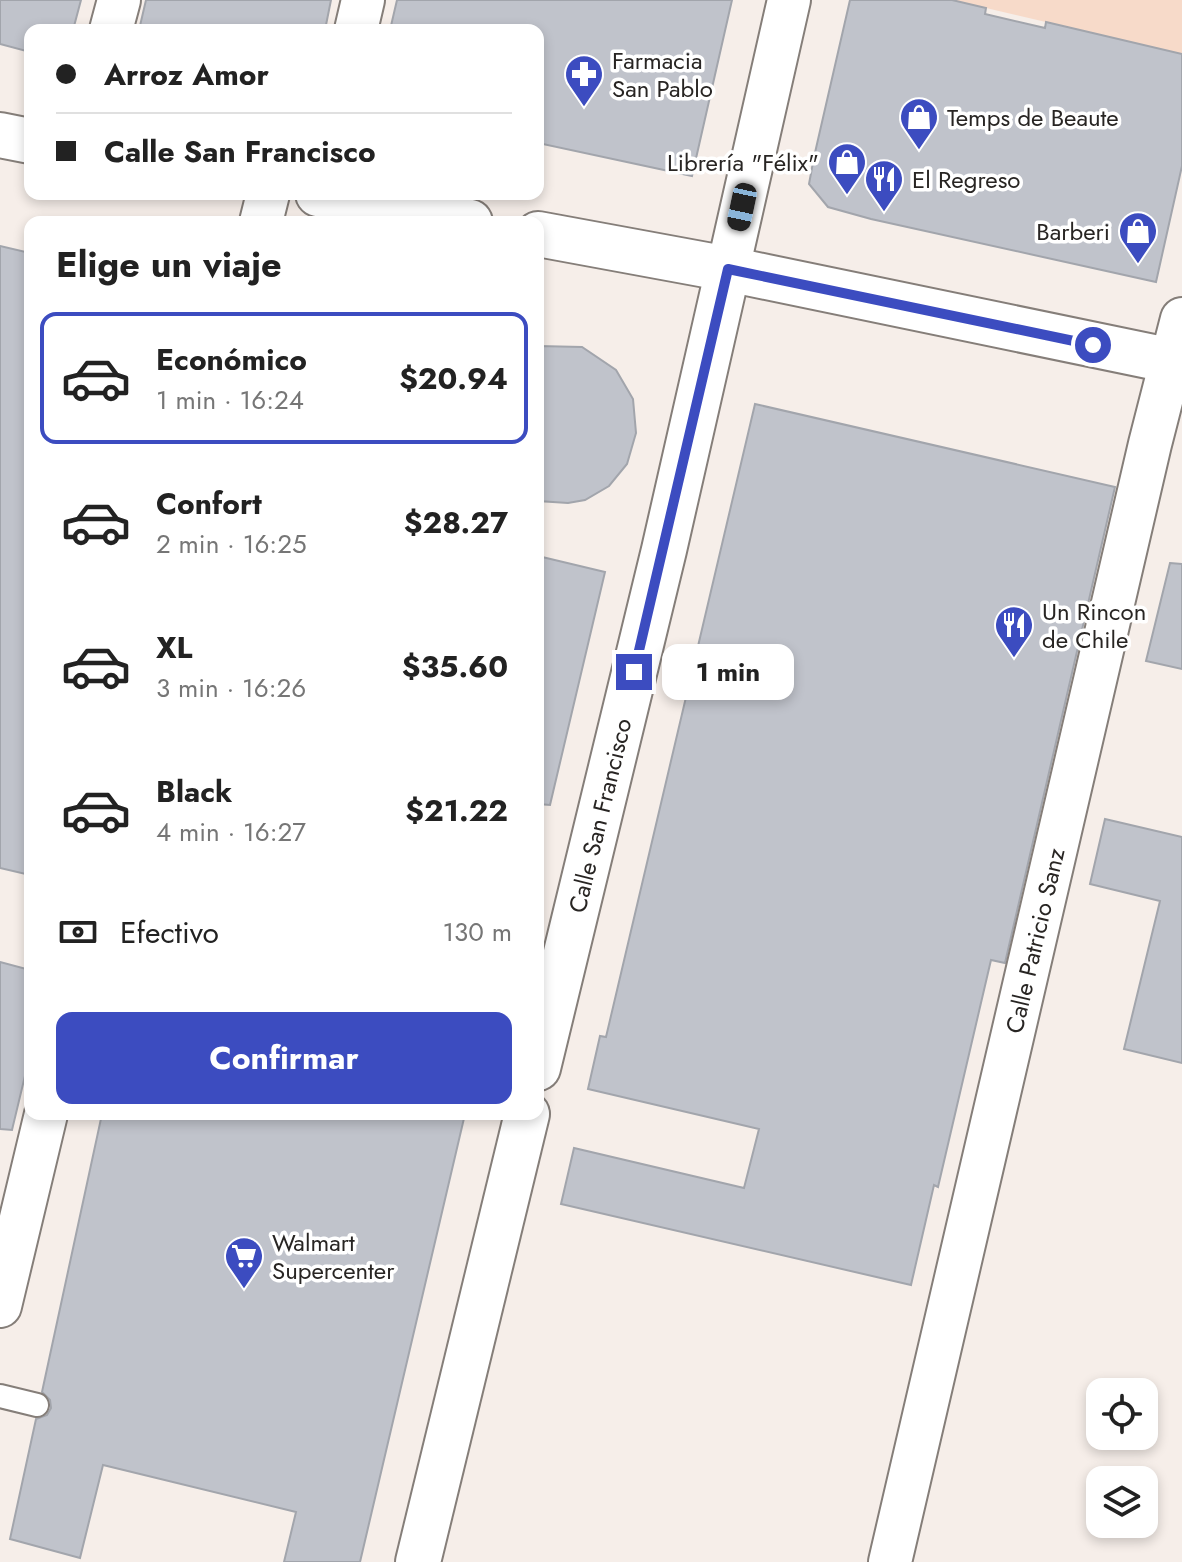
<!DOCTYPE html>
<html lang="es">
<meta charset="utf-8">
<style>
:root{--surface:#fff;--page:#f6f6f6;--text:#222;--muted:#767676;--line:#e0e0e0;--accent:#3c4cc0}
body{margin:0;font-family:Jost,sans-serif;background:var(--page);color:var(--text);height:100vh;display:flex;flex-direction:column;font-size:30px;white-space:nowrap}
*{box-sizing:border-box;margin:0}
p{font-size:26px;color:var(--muted)}
.icon{flex:none;width:44px;height:44px;fill:none;stroke:currentColor;stroke-width:2;stroke-linecap:round;stroke-linejoin:round}
.map{position:relative;flex:1;overflow:hidden}
.panel{position:absolute;left:24px;top:216px;width:520px;height:904px;display:flex;flex-direction:column;background:var(--surface);border-radius:16px;box-shadow:0 4px 12px #0003}
.panel>*{flex:none}
.hud{position:absolute;left:24px;top:24px;width:520px;height:176px;border-radius:16px;box-shadow:0 4px 12px #0003;display:grid;align-content:center;height:176px;padding:0 32px;background:var(--surface)}
.fabs{position:absolute;left:1086px;top:1378px;display:grid;gap:16px}
.fabs a{display:grid;place-items:center;width:72px;height:72px;border-radius:16px;background:var(--surface);box-shadow:0 4px 12px #0003;font-size:40px}
.end{position:absolute;width:36px;height:36px;margin:-18px;border:10px solid #3c4cc0;background:#fff;box-shadow:0 0 0 4px #fff}
.from{border-radius:50%}
.bubble{position:absolute;height:56px;border-radius:16px;background:var(--surface);box-shadow:0 4px 12px #0003;font-size:26px;font-weight:700;line-height:56px;text-align:center}
.car{position:absolute;width:24px;height:48px;margin:-24px -12px;border-radius:10px;box-shadow:0 0 6px 2px #0007;background:linear-gradient(#222 24%,#8ab4d8 0 40%,#222 0 76%,#8ab4d8 0 86%,#222 0)}
.hud b{display:flex;align-items:center;gap:28px;height:76px;font-size:30px}
.hud b+b{border-top:2px solid var(--line)}
.hud i{width:20px;height:20px;background:var(--text)}
ul{padding:0;list-style:none}
li{display:flex;align-items:center;gap:24px;height:132px;margin:0 16px 12px;padding:0 16px;border:4px solid transparent;border-radius:16px}
li div{flex:1}
li b{display:block;font-size:30px}
li em{font-style:normal;font-weight:700}
li.current{border-color:var(--accent)}
li>.icon{width:72px;height:72px;stroke-width:1.5}
h2{padding:0 32px;font-size:36px;line-height:96px}
.pay{display:flex;align-items:center;gap:20px;height:88px;padding:0 32px;font-size:30px}
.pay p{margin-inline-start:auto}
.cta{display:flex;gap:16px;margin-top:auto;padding:16px 32px}
.cta a{flex:1;height:92px;border-radius:16px;background:var(--accent);color:#fff;font-size:32px;font-weight:700;line-height:92px;text-align:center}
.map>svg:first-child{display:block}
.green{fill:#f7dac9}
.building{fill:#c0c3cb;stroke:#a2a5ac;stroke-width:2}
.lines{fill:none;stroke-linecap:round;stroke-linejoin:round}
.service-casing{stroke:#857e79;stroke-width:26}
.minor-casing{stroke:#857e79;stroke-width:46}
.tertiary-casing{stroke:#857e79;stroke-width:48}
.primary-casing{stroke:#857e79;stroke-width:48}
.service{stroke:#fff;stroke-width:22}
.minor{stroke:#fff;stroke-width:42}
.tertiary{stroke:#fff;stroke-width:44}
.primary{stroke:#fff;stroke-width:44}
.route{stroke:#3c4cc0;stroke-width:10}
.labels{text-anchor:middle;dominant-baseline:central;stroke-width:7;stroke-linejoin:round;paint-order:stroke}
.poi-label{font-size:24px;fill:#282523;stroke:#fff;text-anchor:start}
.street-label{font-size:24px;fill:#282523;stroke:#fff}
</style>
<div class="map">
<svg width="1182" height="1562" viewBox="0 0 1182 1562">
<rect width="100%" height="100%" fill="#f6eee9"/>
<path class="green" d="M952,0H1182V54Z"/>
<path class="building" d="M0,0H81L73,30H30V52L0,44Z
M146,0H331L325,30H139Z
M397,0H732L692,176L538,143V30H390Z
M850,0H952L986,8L985,14L1045,28L1046,22L1182,54V166L1156,282L871,219L828,207L809,184L814,157Z
M0,246L30,253V875L0,868Z
M538,346L582,347L616,370L633,399L636,433L627,464L609,486L585,500L568,503L538,501Z
M755,404L1115,487L1005,963L991,960L938,1187L934,1185L911,1285L561,1204L574,1148L744,1188L759,1129L588,1089L600,1036L606,1037Z
M538,556L605,572L550,805L538,804Z
M1170,563L1182,564V669L1146,661Z
M1105,819L1182,837V1063L1124,1049L1160,901L1090,884Z
M0,962L30,970V1055L12,1130L0,1129Z
M102,1114H465L360,1562H284L296,1512L103,1465L80,1558L10,1539L36,1419L47,1415L51,1408L50,1400L42,1392Z"/>
<g class="lines">
<defs>
<path id="service" d="M0,1396L37,1405"/>
<g id="minor">
<path d="M111,30L119,0"/>
<path d="M356,30L363,0"/>
<path d="M261,222L268,194"/>
<path d="M728,269L789,0"/>
<path d="M0,1306L46,1114"/>
<path id="s1" d="M890,1562L1150,444L1182,319"/>
</g>
<g id="tertiary">
<path id="s2" d="M538,1068L664,550L728,269"/>
<path d="M418,1562L527,1114"/>
</g>
<path id="primary" d="M0,135L30,141
M318,194L470,222
M538,234L728,269L1182,363"/>
</defs>
<use href="#service" class="service-casing"/>
<use href="#minor" class="minor-casing"/>
<use href="#tertiary" class="tertiary-casing"/>
<use href="#primary" class="primary-casing"/>
<use href="#service" class="service"/>
<use href="#minor" class="minor"/>
<use href="#tertiary" class="tertiary"/>
<use href="#primary" class="primary"/>
</g>
<g class="lines">
<path class="route" d="M634,672L728,269L1093,345"/>
</g>
<defs>
<symbol id="pharmacy-pin" viewBox="-11 -11 22 30"><path d="M0 17L-7.5 6A9.5 9.5 0 1 1 7.5 6Z" fill="#3c4cc0" stroke="#fff"/><path d="M-2-6h4v4h4v4h-4v4h-4v-4h-4v-4h4Z" fill="#fff"/></symbol>
<symbol id="shop-pin" viewBox="-11 -11 22 30"><path d="M0 17L-7.5 6A9.5 9.5 0 1 1 7.5 6Z" fill="#3c4cc0" stroke="#fff"/><path d="M-5-2.5h2.3a2.7 3.5 0 0 1 5.4 0H5L5.5 6h-11ZM-1.5-2.5h3a1.5 2.3 0 0 0-3 0Z" fill="#fff"/></symbol>
<symbol id="restaurant-pin" viewBox="-11 -11 22 30"><path d="M0 17L-7.5 6A9.5 9.5 0 1 1 7.5 6Z" fill="#3c4cc0" stroke="#fff"/><path d="M-5-6h1v4h1v-4h1v4h1v-4h1v5L-1.5 .5V6h-2V.5L-5-1ZM5-6V6H3V1.5H1.5Q1.5-4 5-6Z" fill="#fff"/></symbol>
<symbol id="supermarket-pin" viewBox="-11 -11 22 30"><path d="M0 17L-7.5 6A9.5 9.5 0 1 1 7.5 6Z" fill="#3c4cc0" stroke="#fff"/><path d="M-6-5.5h2.5l.6 2H6L4.5 2H-2.5L-4.4-4H-6ZM-1.5 3.2a1.3 1.3 0 1 0 .1 0ZM3 3.2a1.3 1.3 0 1 0 .1 0Z" fill="#fff"/></symbol>
</defs>
<g fill-rule="evenodd">
<use href="#pharmacy-pin" x="562" y="52" width="44" height="60"/>
<use href="#shop-pin" x="897" y="95" width="44" height="60"/>
<use href="#shop-pin" x="825" y="140" width="44" height="60"/>
<use href="#restaurant-pin" x="862" y="157" width="44" height="60"/>
<use href="#shop-pin" x="1116" y="209" width="44" height="60"/>
<use href="#restaurant-pin" x="992" y="603" width="44" height="60"/>
<use href="#supermarket-pin" x="222" y="1234" width="44" height="60"/>
</g>
<g class="labels">
<g class="poi-label">
<text x="612" y="60">Farmacia<tspan x="612" dy="28">San Pablo</tspan></text>
<text x="947" y="117">Temps de Beaute</text>
<text x="819" y="162" text-anchor="end">Librería "Félix"</text>
<text x="912" y="179">El Regreso</text>
<text x="1110" y="231" text-anchor="end">Barberi</text>
<text x="1042" y="611">Un Rincon<tspan x="1042" dy="28">de Chile</tspan></text>
<text x="272" y="1242">Walmart<tspan x="272" dy="28">Supercenter</tspan></text>
</g>
<g class="street-label">
<text stroke="none"><textPath href="#s2" startOffset="260">Calle San Francisco</textPath></text>
<text stroke="none"><textPath href="#s1" startOffset="638">Calle Patricio Sanz</textPath></text>
</g>
</g>
</svg>
<div class="fabs">
<a><svg class="icon" aria-label="locate" viewBox="0 0 24 24"><circle cx="12" cy="12" r="6"/><path d="M12 2v4M12 18v4M2 12h4M18 12h4"/></svg></a>
<a><svg class="icon" aria-label="layers" viewBox="0 0 24 24"><path d="M12 4l9 5-9 5-9-5zM3 14l9 5 9-5"/></svg></a>
</div>
<i class="end from" style="left:1093px;top:345px"></i>
<i class="end" style="left:634px;top:672px"></i>
<div class="bubble" style="left:662px;top:644px;width:132px">1 min</div>
<i class="car" style="left:742px;top:207px;rotate:192deg"></i>
<div class="hud">
<b><i class="from"></i>Arroz Amor</b>
<b><i></i>Calle San Francisco</b>
</div>
<section class="panel">
<h2>Elige un viaje</h2>
<ul>
<li class="current"><svg class="icon" aria-label="car" viewBox="0 0 24 24"><path d="M5 17H2v-5l4-1 3-4h7l3 4 3 1v5h-3M9 17h6M6 11h13"/><circle cx="7" cy="17" r="2"/><circle cx="17" cy="17" r="2"/></svg><div><b>Económico</b><p>1 min · 16:24</p></div><em>$20.94</em></li>
<li><svg class="icon" aria-label="car" viewBox="0 0 24 24"><path d="M5 17H2v-5l4-1 3-4h7l3 4 3 1v5h-3M9 17h6M6 11h13"/><circle cx="7" cy="17" r="2"/><circle cx="17" cy="17" r="2"/></svg><div><b>Confort</b><p>2 min · 16:25</p></div><em>$28.27</em></li>
<li><svg class="icon" aria-label="car" viewBox="0 0 24 24"><path d="M5 17H2v-5l4-1 3-4h7l3 4 3 1v5h-3M9 17h6M6 11h13"/><circle cx="7" cy="17" r="2"/><circle cx="17" cy="17" r="2"/></svg><div><b>XL</b><p>3 min · 16:26</p></div><em>$35.60</em></li>
<li><svg class="icon" aria-label="car" viewBox="0 0 24 24"><path d="M5 17H2v-5l4-1 3-4h7l3 4 3 1v5h-3M9 17h6M6 11h13"/><circle cx="7" cy="17" r="2"/><circle cx="17" cy="17" r="2"/></svg><div><b>Black</b><p>4 min · 16:27</p></div><em>$21.22</em></li>
</ul>
<div class="pay"><svg class="icon" aria-label="cash" viewBox="0 0 24 24"><path d="M3 7h18v10H3z"/><circle cx="12" cy="12" r="2"/></svg>Efectivo<p>130 m</p></div>
<div class="cta"><a>Confirmar</a></div>
</section>
</div>
